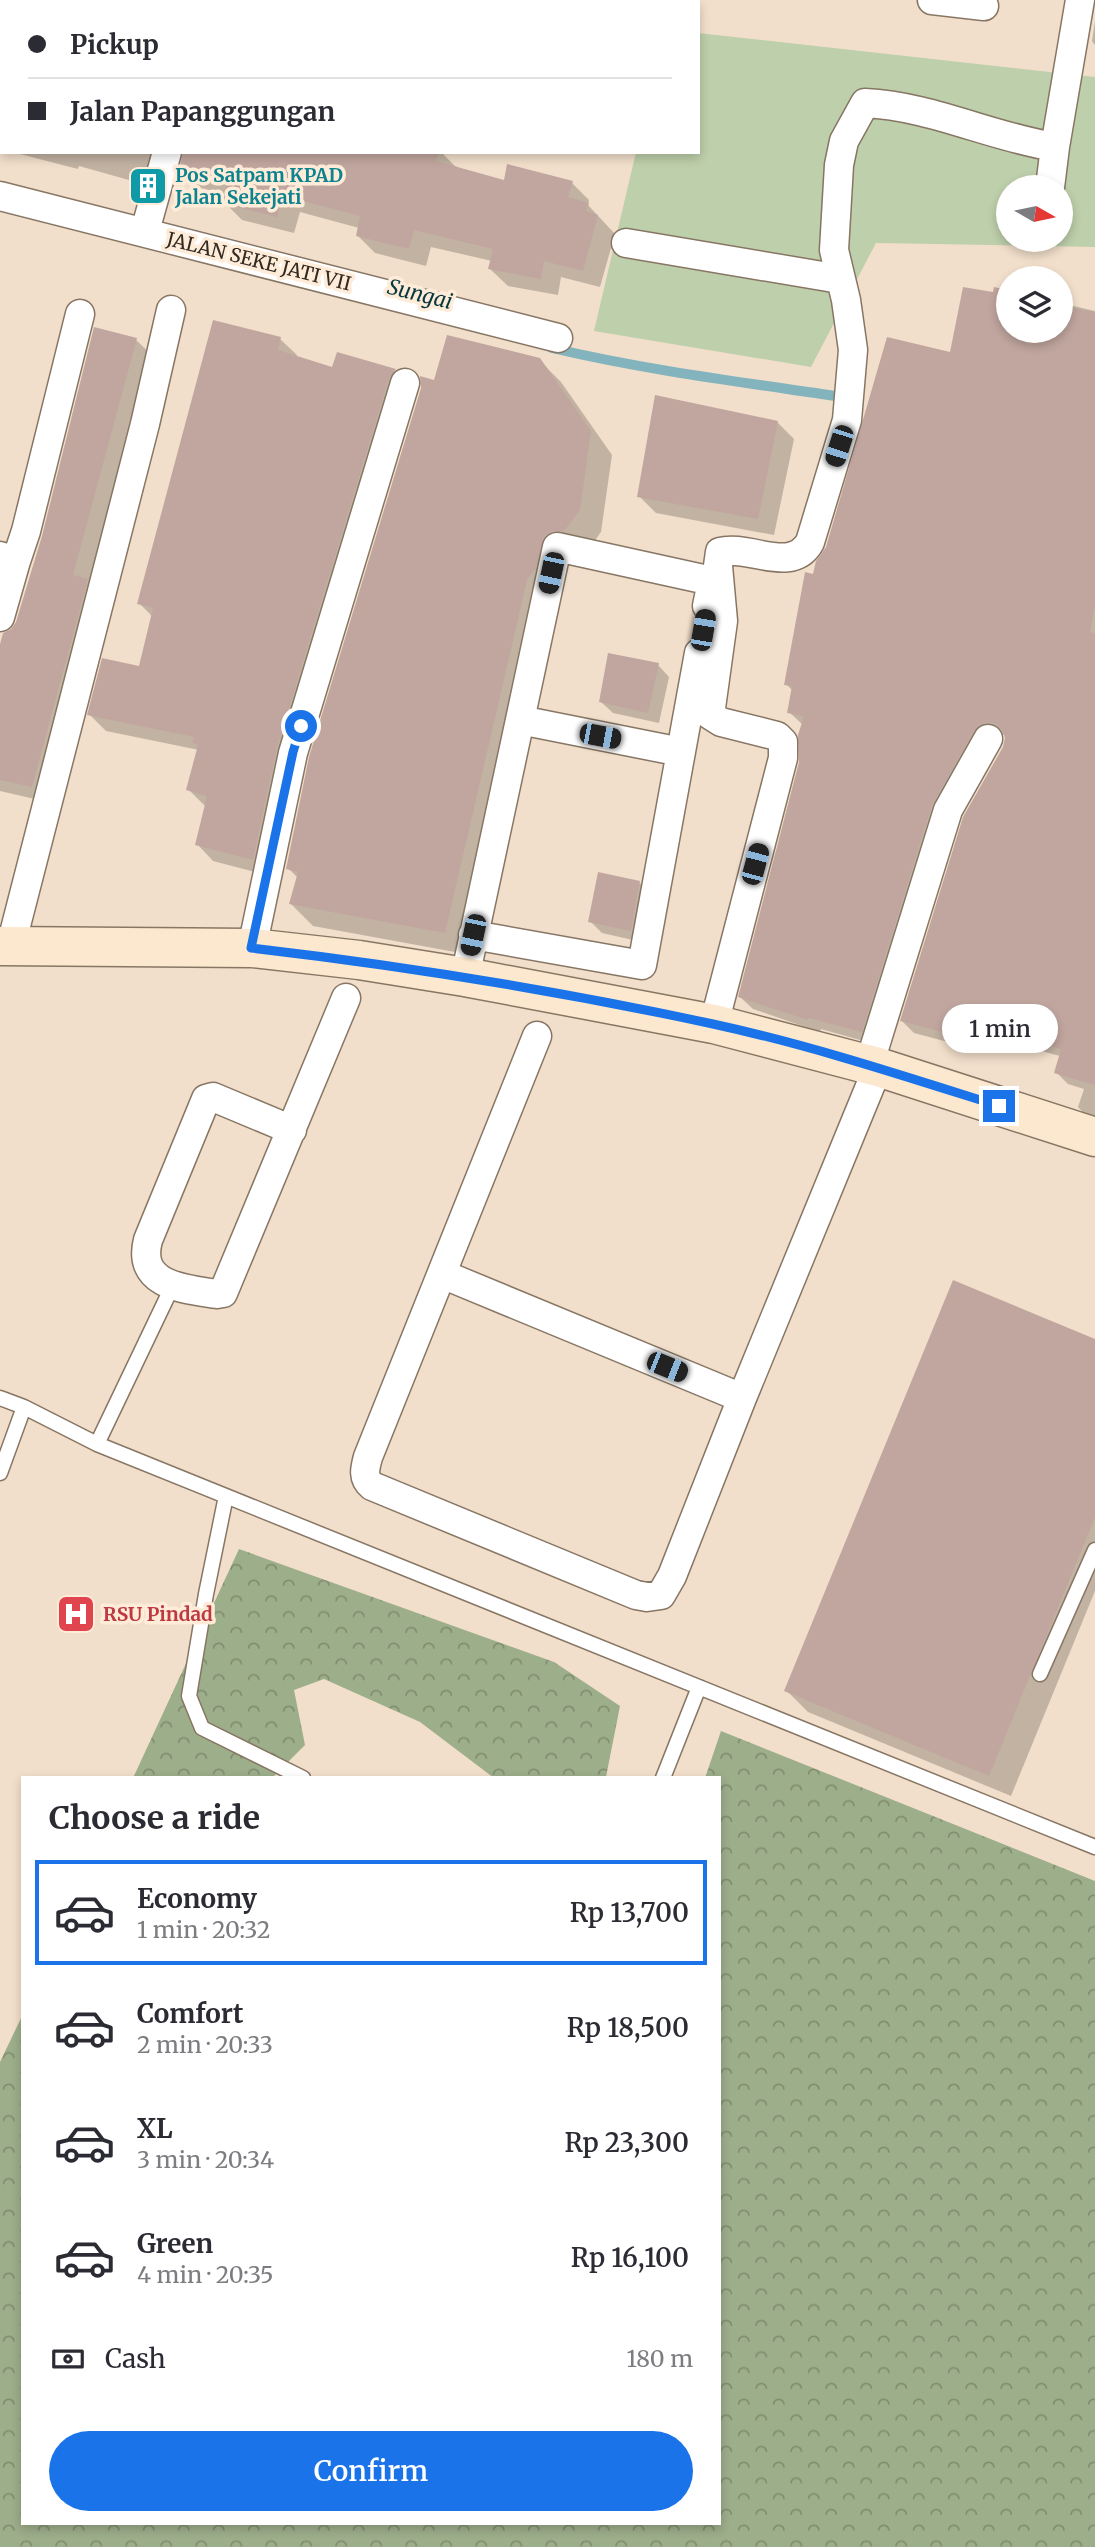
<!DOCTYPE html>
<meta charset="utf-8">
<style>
:root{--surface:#fff;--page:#f2f2f3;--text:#2b2b33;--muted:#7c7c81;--line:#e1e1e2;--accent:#1a73e8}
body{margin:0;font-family:Merriweather,serif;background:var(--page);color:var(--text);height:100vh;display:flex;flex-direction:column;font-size:26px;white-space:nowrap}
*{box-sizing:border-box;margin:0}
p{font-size:23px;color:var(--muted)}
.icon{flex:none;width:38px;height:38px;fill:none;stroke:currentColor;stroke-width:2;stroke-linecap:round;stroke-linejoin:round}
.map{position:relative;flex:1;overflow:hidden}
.panel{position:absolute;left:21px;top:1776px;width:700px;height:749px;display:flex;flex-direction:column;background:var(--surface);border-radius:0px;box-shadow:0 4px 10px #0003}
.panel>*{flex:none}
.guide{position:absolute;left:0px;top:0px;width:700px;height:154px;box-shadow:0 4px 10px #0003;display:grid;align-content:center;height:154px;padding:0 28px;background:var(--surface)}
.needle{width:46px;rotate:99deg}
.fabs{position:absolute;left:996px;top:175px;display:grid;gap:14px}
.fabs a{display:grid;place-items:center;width:77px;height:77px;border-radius:50%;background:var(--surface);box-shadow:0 4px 10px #0003;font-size:35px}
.end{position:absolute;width:32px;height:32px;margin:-16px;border:9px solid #1a73e8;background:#fff;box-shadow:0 0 0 4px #fff}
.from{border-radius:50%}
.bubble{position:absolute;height:49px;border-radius:24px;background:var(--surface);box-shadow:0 4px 10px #0003;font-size:23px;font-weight:600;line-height:49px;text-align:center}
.car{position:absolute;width:21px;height:42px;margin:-21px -10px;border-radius:9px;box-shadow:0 0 5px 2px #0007;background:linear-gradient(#222 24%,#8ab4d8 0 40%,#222 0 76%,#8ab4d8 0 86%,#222 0)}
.guide b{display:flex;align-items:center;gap:24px;height:66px;font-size:26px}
.guide b+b{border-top:2px solid var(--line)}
.guide i{width:18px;height:18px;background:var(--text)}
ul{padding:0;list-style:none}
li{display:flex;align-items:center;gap:21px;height:105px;margin:0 14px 10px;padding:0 14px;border:4px solid transparent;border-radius:0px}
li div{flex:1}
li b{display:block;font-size:26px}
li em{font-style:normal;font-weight:600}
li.selected{border-color:var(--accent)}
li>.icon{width:63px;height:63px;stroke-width:1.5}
h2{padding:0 28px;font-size:32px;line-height:84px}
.pay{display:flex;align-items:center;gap:18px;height:77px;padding:0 28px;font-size:26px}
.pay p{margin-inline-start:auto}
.button{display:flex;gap:14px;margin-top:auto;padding:14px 28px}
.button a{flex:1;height:80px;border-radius:42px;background:var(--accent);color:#fff;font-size:28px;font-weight:600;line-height:80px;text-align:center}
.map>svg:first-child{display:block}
.grass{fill:#becfab;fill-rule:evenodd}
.forest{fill:url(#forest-crowns)}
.shadow{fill:#0003}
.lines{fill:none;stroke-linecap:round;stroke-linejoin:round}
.stream{stroke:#83b4bd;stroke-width:10}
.building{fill:#c1a69f}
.lane-casing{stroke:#877664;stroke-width:17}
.street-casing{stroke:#877664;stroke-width:31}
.secondary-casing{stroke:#877664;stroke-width:41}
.lane{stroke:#fff;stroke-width:14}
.street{stroke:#fff;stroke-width:28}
.secondary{stroke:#fce8ce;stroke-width:38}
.route{stroke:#1a73e8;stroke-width:9}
.labels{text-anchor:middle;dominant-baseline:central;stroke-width:7;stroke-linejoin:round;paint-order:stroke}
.culture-label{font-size:19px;font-weight:bold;fill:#0d838f;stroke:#ffecd8;text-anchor:start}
.street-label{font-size:19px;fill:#312a22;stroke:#ffecd8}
.health-label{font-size:19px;font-weight:bold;fill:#be3a42;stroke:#ffecd8;text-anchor:start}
.water-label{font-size:21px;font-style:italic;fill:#08383f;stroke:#ffecd8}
</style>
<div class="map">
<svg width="1095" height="2547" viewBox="0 0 1095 2547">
<defs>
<pattern id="forest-crowns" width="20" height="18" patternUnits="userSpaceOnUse" patternTransform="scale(1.75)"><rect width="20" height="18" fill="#9dae8b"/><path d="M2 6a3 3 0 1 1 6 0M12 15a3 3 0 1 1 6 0" fill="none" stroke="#818e71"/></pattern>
</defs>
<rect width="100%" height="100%" fill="#f2dfcb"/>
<path class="grass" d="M698,33L1095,77V247L876,243L811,367L594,331L636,152H698ZM1008,187H1060V240H1008Z"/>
<path class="forest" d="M239,1549L554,1662L620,1706L606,1777L494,1778L420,1722L324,1679L294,1690L305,1745L272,1778H133Z
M721,1731L1095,1881V2547H0V2062L23,2014V2524H719V1778H705Z"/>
<path class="shadow" d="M7,0H196V2Z
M236,0H533L540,2H236Z
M1095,21V45L1092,41Z
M0,50L2,51V150L0,149Z
M12,152H441L456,167L505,182L572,183L589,200L588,205L615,234L600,287L561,277L558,295L508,286L490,269L492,261L431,247L426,266L375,253L358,236L359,228L300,212L294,233L242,220L224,202L226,195L198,187L181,170L184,153H180L161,189L79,166L78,169Z
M1008,292V331H1060V303L1095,311V1121L1090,1120L1078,1107L1084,1089L1068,1084L1056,1072L1060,1056L1000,1040L998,1047L965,1039L963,1046L914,1033L902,1021L1004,747L1006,735L1001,734L986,743L874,1044L821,1029L820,1032L753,1009L740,997L801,762L802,724L789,712L793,691L786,684L814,576L951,354L994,294Z
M280,339L297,355L296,358L333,369L338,354L395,371L412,387L270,876L213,861L197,844L205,806L188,789L199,750L106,731L89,714L141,668L153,617L139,603Z
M136,340L152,355L48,802L0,791V650L18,622Z
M539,360L561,382L612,455L601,532L586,553L566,558L466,954L313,926L291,904L298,878L288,868L436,382Z
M777,422L794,439L774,535L656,513L639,496Z
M658,665L669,677L659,723L613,713L601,702Z
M640,883L651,894L642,942L602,933L590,921Z
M1095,1341V1591L1011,1796L808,1712L787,1691Z"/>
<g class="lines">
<path class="stream" d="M552,348C645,370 741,382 836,396"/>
</g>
<path class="building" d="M183,152H439L436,161L504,180L507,164L573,181L568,197L589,203L586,211L598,215L583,271L544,261L541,279L488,269L493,249L414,230L409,249L356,236L360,216L283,196L277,217L222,203L227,183L179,170Z
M963,287L993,292L994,287L1008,290V331H1060V302L1068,303L1067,307L1095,312V606L1090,632L1095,634V1085L1054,1073L1061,1049L988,1029L986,1036L952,1027L951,1034L900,1021L963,817L1003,747L1005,738L1002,730L997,725L989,722L980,724L974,731L932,805L862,1032L809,1018L808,1020L738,997L799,762L798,735L804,716L787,713L792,686L784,685L805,572L813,574L816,561L826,547L887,337L950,352Z
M213,320L281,337L278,350L332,367L337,352L396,369L389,378L277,748L253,860L195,845L207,796L186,790L198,745L192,743L194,737L87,715L102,658L139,666L153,608L137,604Z
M94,327L137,338L73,575L88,579L32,787L0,780V644L3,633L11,629L16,622L42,536Z
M447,335L540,358L591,431L580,510L564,531H553L544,536L535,569L527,580L445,933L289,904L298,872L286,869L309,757L421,388L420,376L434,380Z
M655,395L778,421L758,519L637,497Z
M608,653L659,663L648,713L599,702Z
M598,872L640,881L631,931L588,922Z
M953,1280L1095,1339V1517L989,1776L784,1691Z"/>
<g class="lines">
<defs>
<path id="lane" d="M0,1398L24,1407L97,1444L1095,1847
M97,1444L172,1287
M0,1473L24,1407
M226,1496L206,1594L189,1696L202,1728L303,1778
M1040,1674L1095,1550
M663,1778L699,1687"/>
<path id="street" d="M932,0L984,6
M210,2V0
M0,31L2,32
M1050,187L1055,147L1080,0
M0,196L558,338
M145,231L167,152
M626,243L840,279
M0,556L16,561L26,531L80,314
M0,617L16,561
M520,720L681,752
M473,935L642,965L699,653
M11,945L145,424L171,310
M252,948L293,753L405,383
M465,977L557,547L712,581L707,606
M714,1024L783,758V742L777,736L721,722L710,715L723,621L718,566L720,552C748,544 792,575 810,542L847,420L853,350L846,300L834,250L839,165L844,141L865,103C931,106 991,137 1055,147
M537,1036L368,1457C365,1468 362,1478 372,1486L636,1595L647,1597L661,1595L672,1576L742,1398L878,1067
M869,1065L948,810L988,739
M292,1130L213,1097L206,1099L148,1240C136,1286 185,1289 217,1294L223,1293L346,998
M442,1274L742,1398"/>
<path id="secondary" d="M0,946L252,948L359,960L465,977L714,1024L878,1067L1095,1137"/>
</defs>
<use href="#lane" class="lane-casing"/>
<use href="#street" class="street-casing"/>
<use href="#secondary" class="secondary-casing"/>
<use href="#lane" class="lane"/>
<use href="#street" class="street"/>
<use href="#secondary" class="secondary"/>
</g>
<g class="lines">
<path class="route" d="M301,726L293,752L251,948C406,966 560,991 713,1024C810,1045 904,1076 999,1106"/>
</g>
<defs>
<symbol id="building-square" viewBox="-11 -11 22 22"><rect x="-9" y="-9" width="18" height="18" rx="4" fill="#0f9aa8" stroke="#ffecd8"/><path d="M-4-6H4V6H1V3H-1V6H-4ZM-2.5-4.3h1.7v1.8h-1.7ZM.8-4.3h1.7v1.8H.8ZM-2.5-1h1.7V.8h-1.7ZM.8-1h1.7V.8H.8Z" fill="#fff"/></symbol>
<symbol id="hospital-square" viewBox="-11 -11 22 22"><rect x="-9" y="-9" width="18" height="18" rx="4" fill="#e0444e" stroke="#ffecd8"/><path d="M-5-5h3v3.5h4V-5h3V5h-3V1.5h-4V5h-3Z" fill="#fff"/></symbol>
</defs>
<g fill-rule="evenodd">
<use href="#building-square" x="126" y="164" width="44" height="44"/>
<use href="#hospital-square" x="54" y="1592" width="44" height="44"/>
</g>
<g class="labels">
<g class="culture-label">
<text x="175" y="175">Pos Satpam KPAD<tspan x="175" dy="22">Jalan Sekejati</tspan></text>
</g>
<g class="street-label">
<text transform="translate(259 261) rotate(14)">JALAN SEKE JATI VII</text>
</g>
<g class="health-label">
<text x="103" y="1614">RSU Pindad</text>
</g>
<g class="water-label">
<text transform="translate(420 294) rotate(14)">Sungai</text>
</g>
</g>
</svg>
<div class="fabs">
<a><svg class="needle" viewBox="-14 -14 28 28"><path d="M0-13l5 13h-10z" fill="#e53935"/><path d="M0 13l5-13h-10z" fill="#7c7c81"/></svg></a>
<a><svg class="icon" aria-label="layers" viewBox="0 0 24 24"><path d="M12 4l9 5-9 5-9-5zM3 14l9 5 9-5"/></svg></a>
</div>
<i class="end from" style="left:301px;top:726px"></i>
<i class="end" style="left:999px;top:1106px"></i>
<div class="bubble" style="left:942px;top:1004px;width:116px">1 min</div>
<i class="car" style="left:839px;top:446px;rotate:198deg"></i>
<i class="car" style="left:551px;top:573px;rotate:192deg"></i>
<i class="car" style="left:703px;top:630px;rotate:10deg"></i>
<i class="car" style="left:600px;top:736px;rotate:101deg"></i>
<i class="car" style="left:755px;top:864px;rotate:15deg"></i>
<i class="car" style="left:473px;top:935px;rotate:192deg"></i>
<i class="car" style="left:667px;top:1367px;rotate:112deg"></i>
<div class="guide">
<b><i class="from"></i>Pickup</b>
<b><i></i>Jalan Papanggungan</b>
</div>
<section class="panel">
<h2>Choose a ride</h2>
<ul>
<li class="selected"><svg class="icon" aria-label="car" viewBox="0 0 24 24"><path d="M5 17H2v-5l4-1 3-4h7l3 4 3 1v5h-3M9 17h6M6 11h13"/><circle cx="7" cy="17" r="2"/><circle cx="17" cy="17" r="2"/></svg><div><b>Economy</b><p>1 min · 20:32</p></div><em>Rp 13,700</em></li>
<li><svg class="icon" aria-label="car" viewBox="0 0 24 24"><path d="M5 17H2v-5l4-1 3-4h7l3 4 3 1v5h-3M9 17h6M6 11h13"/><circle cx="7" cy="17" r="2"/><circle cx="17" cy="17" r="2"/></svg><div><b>Comfort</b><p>2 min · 20:33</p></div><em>Rp 18,500</em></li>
<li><svg class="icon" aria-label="car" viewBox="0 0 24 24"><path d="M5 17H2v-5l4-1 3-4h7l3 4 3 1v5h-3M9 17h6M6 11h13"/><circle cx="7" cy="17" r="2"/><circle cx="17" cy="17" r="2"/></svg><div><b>XL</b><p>3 min · 20:34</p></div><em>Rp 23,300</em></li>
<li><svg class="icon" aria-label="car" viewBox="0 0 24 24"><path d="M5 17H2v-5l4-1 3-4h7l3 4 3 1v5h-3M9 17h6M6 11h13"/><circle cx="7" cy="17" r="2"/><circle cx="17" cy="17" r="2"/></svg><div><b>Green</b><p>4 min · 20:35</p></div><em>Rp 16,100</em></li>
</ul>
<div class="pay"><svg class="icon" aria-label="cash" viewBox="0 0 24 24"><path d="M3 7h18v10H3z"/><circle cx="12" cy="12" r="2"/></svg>Cash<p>180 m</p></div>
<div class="button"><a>Confirm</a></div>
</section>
</div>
